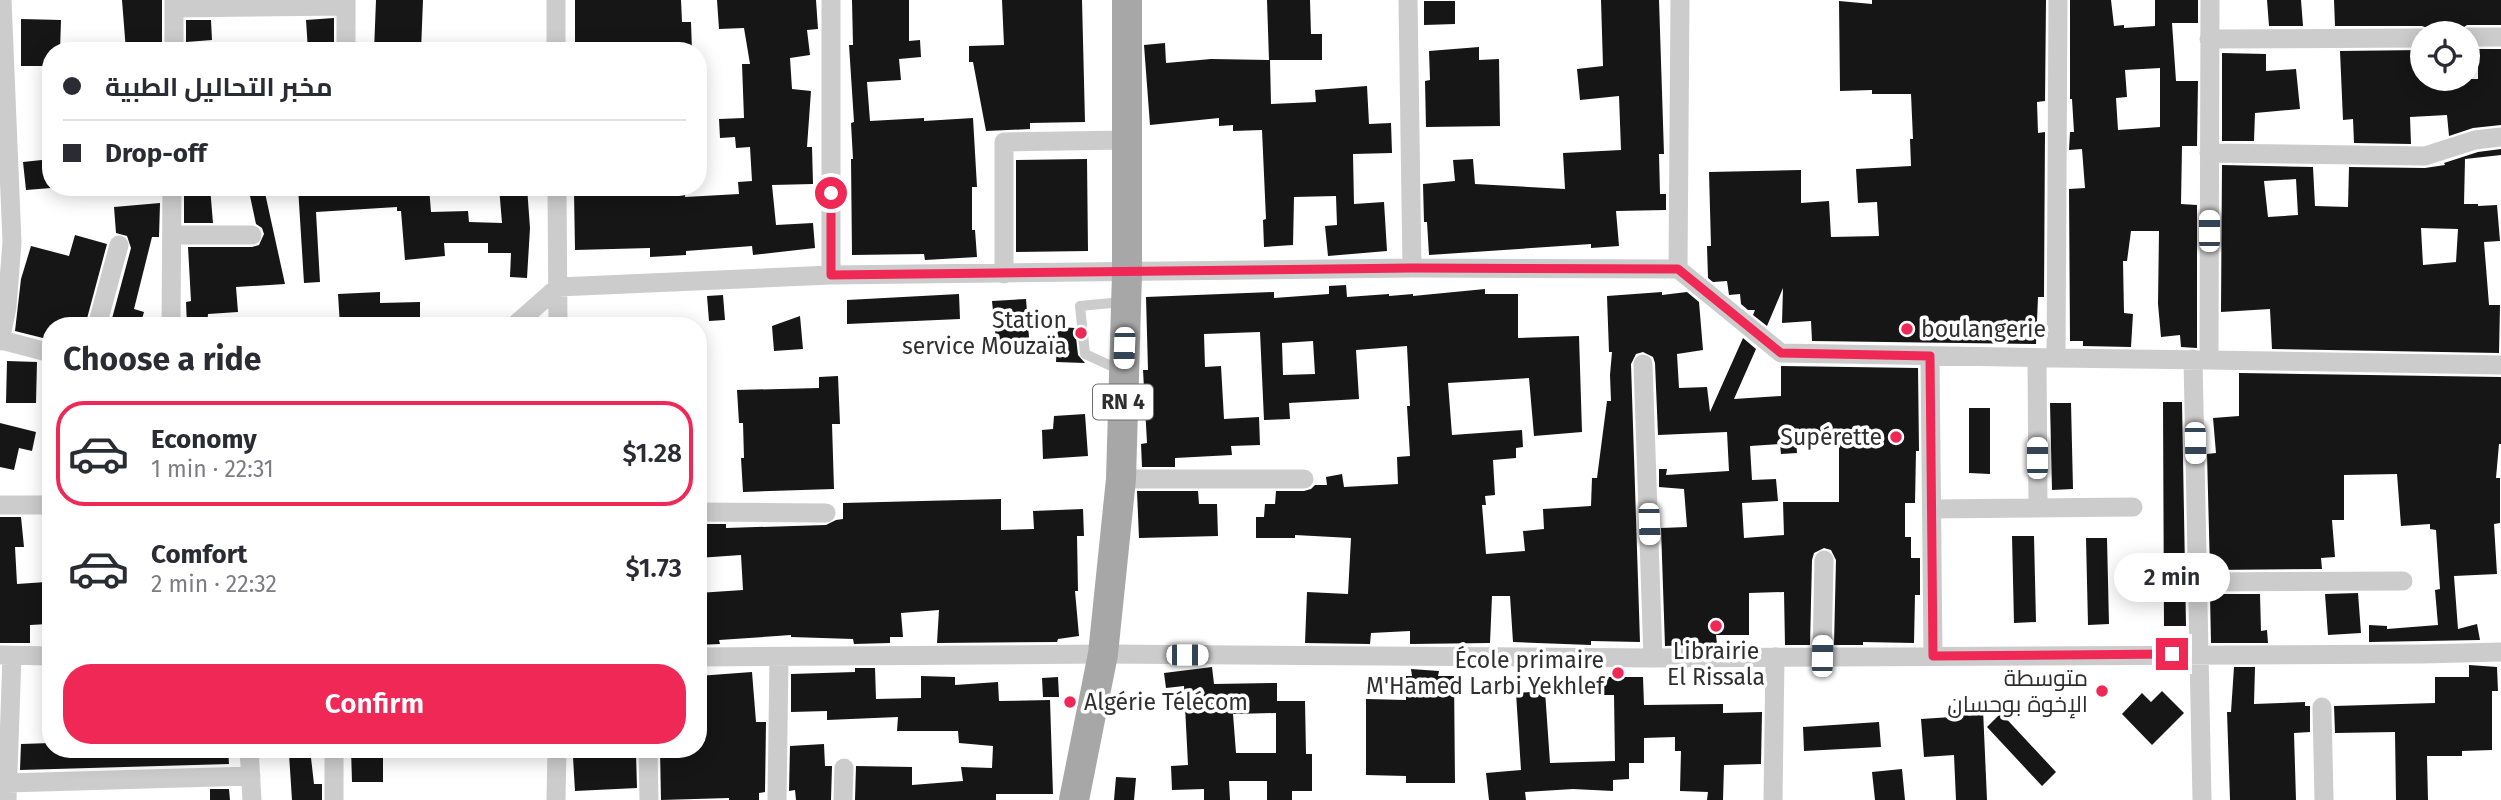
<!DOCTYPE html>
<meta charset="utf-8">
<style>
:root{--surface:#fff;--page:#f7f7f7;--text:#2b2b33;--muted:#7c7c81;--line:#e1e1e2;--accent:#ef2855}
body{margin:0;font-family:"Fira Sans",Cairo,sans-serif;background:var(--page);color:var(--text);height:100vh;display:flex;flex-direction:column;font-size:26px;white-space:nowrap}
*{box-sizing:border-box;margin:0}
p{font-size:23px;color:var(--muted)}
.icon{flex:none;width:38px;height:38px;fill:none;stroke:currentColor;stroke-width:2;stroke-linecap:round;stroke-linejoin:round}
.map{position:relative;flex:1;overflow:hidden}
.sheet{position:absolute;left:42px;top:317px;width:665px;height:441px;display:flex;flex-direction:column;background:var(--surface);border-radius:28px;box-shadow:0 4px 18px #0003}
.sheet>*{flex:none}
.hud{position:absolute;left:42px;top:42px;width:665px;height:154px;border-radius:28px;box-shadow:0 4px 18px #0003;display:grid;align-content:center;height:154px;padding:0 21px;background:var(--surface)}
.fabs{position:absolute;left:2410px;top:21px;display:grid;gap:14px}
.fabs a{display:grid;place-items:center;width:70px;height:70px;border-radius:50%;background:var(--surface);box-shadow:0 4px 18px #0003;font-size:35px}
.end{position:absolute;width:32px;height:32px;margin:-16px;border:9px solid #ef2855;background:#fff;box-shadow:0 0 0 4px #fff}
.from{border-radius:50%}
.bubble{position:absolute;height:49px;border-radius:24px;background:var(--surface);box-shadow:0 4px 18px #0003;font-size:23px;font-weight:600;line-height:49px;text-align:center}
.car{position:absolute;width:21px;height:42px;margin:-21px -10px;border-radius:9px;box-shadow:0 0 5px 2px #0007;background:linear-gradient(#fff 24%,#345 0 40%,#fff 0 76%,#345 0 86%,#fff 0)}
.hud b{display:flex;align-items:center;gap:24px;height:66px;font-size:26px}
.hud b+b{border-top:2px solid var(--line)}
.hud i{width:18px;height:18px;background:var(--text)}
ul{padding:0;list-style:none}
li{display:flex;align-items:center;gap:21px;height:105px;margin:0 14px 10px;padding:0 7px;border:4px solid transparent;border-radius:28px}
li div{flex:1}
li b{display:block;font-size:26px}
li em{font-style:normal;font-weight:600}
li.selected{border-color:var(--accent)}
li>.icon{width:63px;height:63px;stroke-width:1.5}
h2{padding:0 21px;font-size:32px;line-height:84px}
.cta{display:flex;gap:14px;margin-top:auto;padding:14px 21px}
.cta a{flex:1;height:80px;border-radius:28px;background:var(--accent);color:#fff;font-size:28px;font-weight:600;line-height:80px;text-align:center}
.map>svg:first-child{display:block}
.building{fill:#161616;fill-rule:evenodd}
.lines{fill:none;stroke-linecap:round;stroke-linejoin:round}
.service{stroke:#ccc;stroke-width:10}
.minor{stroke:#ccc;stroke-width:19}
.primary{stroke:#a7a7a7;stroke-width:30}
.route{stroke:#ef2855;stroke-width:9}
.poi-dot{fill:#ef2855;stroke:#fff;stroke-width:2.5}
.labels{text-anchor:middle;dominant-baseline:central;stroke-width:7;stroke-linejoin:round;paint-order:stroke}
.shield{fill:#fff;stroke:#6d6d6d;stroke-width:2}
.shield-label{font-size:21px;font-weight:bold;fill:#2f2f2f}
.poi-label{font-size:23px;fill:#2f2f2f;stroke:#fff;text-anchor:end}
</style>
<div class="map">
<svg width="2501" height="800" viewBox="0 0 2501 800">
<rect width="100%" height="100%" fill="#fff"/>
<path class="building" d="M122,0H162V51H126Z
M376,0H423L421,51H374Z
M575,0H681L682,22H691L692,51H575Z
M717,0H816L818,29L807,30L810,55L790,58L792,89L811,91L807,147H812L813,184L772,185L776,225L813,223L815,248L753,255L752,246L686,251V255L650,257V248L575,250L574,192L628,187H686L685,197L739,194L738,182L752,181L750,147L736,148L735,137L720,138L719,119L744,118L742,64H750L744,28L719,29Z
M852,0H909V41L920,40L921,57L899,59L901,80L867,82L870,121L924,118V121L973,118L977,187H972V230H975L977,257L925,260L924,254L852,255L851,159H853L851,123L854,122L849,45H853Z
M1002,0H1082L1085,122L1030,123V129L986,131L973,62H969V46L1004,45Z
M1267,0H1310L1311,34H1322V60H1270L1271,104L1316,102L1315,90L1367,86L1369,124L1391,123L1392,153L1353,154L1354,204L1384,202L1387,251L1328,256L1325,226L1337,225L1336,196L1294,197L1293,245L1264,247L1263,220L1266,219L1262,130L1233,131V125L1219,126V118L1150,125L1144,45L1165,43L1166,63L1211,59L1269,60Z
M1601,0H1659L1664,154H1659L1660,194H1666V210L1616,211L1619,246L1591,248V244L1429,255L1427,222H1424L1423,184L1455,181L1453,160L1473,159L1475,184L1565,189L1563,153L1621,150L1619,96L1580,100L1577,69L1603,66Z
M1872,0H2046L2045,101L2037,102L2038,133L2045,132L2044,297H2038L2036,344L1812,341L1811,321L1782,323L1783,288L1767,326L1753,315L1755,310H1748L1741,304L1740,294L1729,295L1727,281L1713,282L1708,278L1707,246H1711L1709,172L1801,170V203L1829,201L1831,237L1879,236L1877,202L1858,203L1856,169L1911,166L1910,139H1913L1911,94H1872V90L1840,91L1839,1L1872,4Z
M2070,0H2111L2114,26L2124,25V28L2155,26V0H2198V23H2172L2176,81H2198L2197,146H2182L2181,204L2197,205V348L2181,347L2180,335L2161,337L2158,304L2159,231H2131L2127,261H2123L2124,313L2133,314L2131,347L2083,346V341H2070L2069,189L2085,188L2082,149L2069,150L2070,132H2074L2072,99H2070ZM2160,68V127L2118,130L2116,98L2127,97L2125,70Z
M2267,0H2301L2303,26H2269Z
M2334,0H2501V25H2467L2457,32H2453L2454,28L2430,29L2422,26H2335Z
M1424,1H1455V24L1424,25Z
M334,18V51H308L306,20Z
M21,19L61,20L60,51H51V66H21Z
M186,20H211L212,40L186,42Z
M1479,47V60L1499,59L1500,126L1426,127L1425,81L1430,80L1429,51Z
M2478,49H2501V125L2473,128L2449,136L2447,115L2410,117L2411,144L2354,143L2353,119L2343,120L2340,51L2422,50V79H2478Z
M2222,53L2266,54V71L2296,69L2300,109L2255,113L2254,141H2222Z
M2501,149V155L2465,159L2464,204H2478V206L2497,205L2500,241L2484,242L2489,305H2500L2499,353L2272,349L2270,309L2221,312L2222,165L2313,167L2315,206L2348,207L2349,167L2425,168L2445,165L2444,163L2478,152ZM2296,179L2298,215L2268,217L2264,181ZM2421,228L2458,229L2456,262L2423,265Z
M51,159V188L26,190L23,162Z
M1087,159L1088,251L1016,252V160Z
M184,187H210L213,223H184Z
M298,187H429L431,212L468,211L469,222L502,223L499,187H527L530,228L527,278L510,277L511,253H488V243H444L445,256L405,260L401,211H397V207L316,212L320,282L304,283Z
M265,193L285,284L236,287L238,312L208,314L207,326H187L186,302L191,301L188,247H252L259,245L264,234L262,228L256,224L250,196Z
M160,203L159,237H152L134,309L144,312L140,326H110L131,248L127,236L116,233L114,207Z
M75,235L107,244L85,326H51V340L15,331L21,279L31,246L69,256Z
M1346,285L1347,297L1389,294V296L1413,294V296L1485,289V294H1518V338L1579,336L1582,432L1534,436L1529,378L1448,383L1452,435L1522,430L1523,447L1516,448V458L1493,460L1495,495L1485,496L1486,505H1482L1486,554L1525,551L1523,531L1544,529L1543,509L1591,506L1592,478H1597L1607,401H1611L1610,375L1612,352H1609L1607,296L1662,292V295L1687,292L1699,302L1703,350L1677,354L1679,388L1707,387L1710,412L1743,338L1756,349L1734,399L1781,396V366L1918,368L1919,451H1916L1915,503H1905V537H1911V558H1920V595H1915L1914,643L1863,642V645H1834L1836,560L1831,550L1824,548L1814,553L1812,560L1810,645H1785L1784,592L1749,593V635H1716L1717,644L1665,646L1661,528L1687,527L1684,489L1659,487V469H1667L1666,475L1729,471L1727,432L1658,435L1655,363L1653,357L1643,352L1636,354L1631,364L1640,642L1591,641V645L1513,642L1510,596H1492L1490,643L1410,644V631L1371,633L1370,644L1305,643L1307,592L1348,594L1351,538L1295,535V538H1256V517H1264L1265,504H1275L1276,491H1304L1311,489L1315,485H1327L1326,477L1342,474L1344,487L1398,484L1397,457L1410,456L1407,406H1410L1407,346L1356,350L1359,399L1289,403L1290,419L1264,420L1260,332L1204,334L1205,367L1221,366L1224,419L1259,417L1260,445L1231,446L1232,455L1175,458V467H1142L1141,444L1147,443L1143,370H1148L1146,297L1274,292V298L1329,294V286ZM1313,341L1315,374L1283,375L1282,343ZM1796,439L1839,440V502H1783L1784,535L1744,538L1742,503L1778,501L1776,479L1752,480L1750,446L1780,444L1781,454L1797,453Z
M380,292V303L420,302V326H340L338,294Z
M959,294L960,319L847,324V300Z
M723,295L725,320L709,321L707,296Z
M1026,299L1030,350L1014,351L1013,339L996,340L992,301Z
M800,316L803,349L774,351L772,326Z
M1058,327L1075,328L1078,355L1085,363L1056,362Z
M7,361L37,362L36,403H6Z
M2239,373L2501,377V444H2499L2496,478H2500V523L2494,524L2497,574L2454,576L2458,629L2477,624L2480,640L2369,642V625L2387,626V629L2438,625L2435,590L2440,589L2436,530L2430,529V524L2401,526L2397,474L2344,475V520H2332L2335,557L2321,558L2322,569L2210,570L2207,454L2216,453L2213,418L2239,416Z
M838,376L840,424H832L834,489L743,492L741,458H744L743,423H739L737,390L819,388V377Z
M2163,402H2182L2186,626H2164Z
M2050,403H2071L2073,489L2052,490Z
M1969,408H1990V474L1969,473Z
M1085,414L1088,456L1043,459L1042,430L1053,429L1054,416Z
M0,423L36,432L32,451L19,448L14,470L0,467Z
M1137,491H1198L1199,504H1217L1218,536L1139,538Z
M1001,499V530L1034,529L1033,511L1083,509L1084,536H1077L1078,591H1075L1079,636L1058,639L1057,642L937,643L939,610L901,613L903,637H890V643L854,644L853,639L791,637V635L719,640L720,644L698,645V593L743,590L741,555L698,558V524H726V528L826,525L836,520L843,519V503Z
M0,517H21L24,547H15L17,584L46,582V585H51V602L47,603L48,624L30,625V643H0Z
M2012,536H2034L2036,622L2014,623Z
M2086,538H2107L2109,624L2088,625Z
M2358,593L2361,633L2328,635L2325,594Z
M2210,594H2260L2261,631L2267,630L2268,643H2211Z
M2469,665L2497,667L2498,691H2492V750L2462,751V756H2427L2428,800H2396L2395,732L2335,733L2334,706L2435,703V677H2469Z
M1212,667L1214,684L1277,683V701H1305L1306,754H1312V791H1292V800H1267V781H1229L1230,800H1204V789L1172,790L1171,766L1188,765L1184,686L1166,688L1164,673ZM1276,713V753H1236L1233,714Z
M2234,667H2255L2254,704L2305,702V706H2310V732L2294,733L2296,800H2230L2227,712H2231Z
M855,668H875L876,699L921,698V676L955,677V685L998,682L999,701L1050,700L1053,794H996V800H855L856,766L912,767V785L963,781L961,767L992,768L993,746L959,743L958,731H897L898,717L827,720V711L791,712V674L855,672Z
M1411,669L1439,671L1438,676H1454L1455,783H1406V776L1366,775V699L1406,700V676H1412Z
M752,672L756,722H766L765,792L759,793V800H729V798L661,800L660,749H698V676Z
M1058,677L1059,697H1043L1042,678Z
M1603,677H1643L1644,705L1723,704V713L1762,712L1761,764L1724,765L1723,800H1707L1708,792L1680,791L1681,751H1675V737L1644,738V763H1629V779L1613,780V791L1573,789L1525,792L1526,800H1489L1486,773L1521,770L1516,693L1545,691L1550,763L1615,761L1614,695H1603Z
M2162,691L2184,713L2152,745L2122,714L2142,693L2151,702Z
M1983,709L1987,800H1956L1954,755L1924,757L1921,719L1952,717V710Z
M2001,713L2056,772L2042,786L1987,727Z
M1879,722L1881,747L1804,751L1803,727Z
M51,743V749H228L229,764L20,770L21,744Z
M824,744L825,766H832L831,800H796L795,790L789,791L790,746Z
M295,749H310L314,784H322V800H292L289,754L295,753Z
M351,749H383V782H352Z
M577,749H619V754L636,753L637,788L575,791L573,757H577Z
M1902,769L1905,800H1875L1872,772Z
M1116,777L1136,778L1134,800H1114Z
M210,789H229L230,800H210Z"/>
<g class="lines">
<path class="service" d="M1120,370L1085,354L1080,306L1122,302"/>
<path class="minor" d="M346,0V51
M556,0V51
M831,0V275
M1408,0L1412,268
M2058,0L2056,358L2209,360
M2210,0L2209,360L2501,365
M174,8L346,6
M2468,37H2501
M2209,39L2422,38
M174,51V0
M2209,153L2425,156L2475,140L2501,137
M557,187L558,326
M172,235H252
M1678,269L1781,353L2056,358
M1004,274V142L1126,140
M97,326L119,245
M171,326L172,187
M514,326L558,287L831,275L1412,268L1678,269L1680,0
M1,340L51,353
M0,341L7,307L12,242L2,0
M1930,356L1933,655
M2037,358L2038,508
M2193,359L2202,800
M1643,364L1653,658
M1121,479H1304
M0,505H51
M1932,509L2133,507
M698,512L826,513
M2197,582L2403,581
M1,655L51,656
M1822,656L1824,560
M698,657L1103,654L1653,658L2422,654L2501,652
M2322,707L2324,800
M249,749L252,800
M334,749V800
M648,749L649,800
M7,783L251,776
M7,800L12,656
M556,800L557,749
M777,800L779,657
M843,800L844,768
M1773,800L1775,657"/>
<path class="primary" d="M1074,800L1103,654L1121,479L1127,273V0"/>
</g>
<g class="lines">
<path class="route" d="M831,193V275L1412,268L1678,269L1781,353L1930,356L1933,656L2172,654"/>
</g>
<g class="poi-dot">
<circle cx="1907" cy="329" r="7"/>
<circle cx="1081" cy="333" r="7"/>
<circle cx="1896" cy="437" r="7"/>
<circle cx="1716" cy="626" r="7"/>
<circle cx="1618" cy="673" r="7"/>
<circle cx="2102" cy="691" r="7"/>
<circle cx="1070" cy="702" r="7"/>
</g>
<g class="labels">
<rect class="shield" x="1093" y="384.5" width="60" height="35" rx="5"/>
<g class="shield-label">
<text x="1123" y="402">RN 4</text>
</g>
<g class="poi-label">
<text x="1067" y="320">Station<tspan x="1067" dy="26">service Mouzaïa</tspan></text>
<text x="1921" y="329" text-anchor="start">boulangerie</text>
<text x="1882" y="437">Supérette</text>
<text x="1716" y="651" text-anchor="middle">Librairie<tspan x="1716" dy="26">El Rissala</tspan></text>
<text x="1604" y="660">École primaire<tspan x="1604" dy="26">M'Hamed Larbi Yekhlef</tspan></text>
<text x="2088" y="678">متوسطة<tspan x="2088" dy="26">الإخوة بوحسان</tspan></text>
<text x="1084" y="702" text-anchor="start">Algérie Télécom</text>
</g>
</g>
</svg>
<div class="fabs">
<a><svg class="icon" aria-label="locate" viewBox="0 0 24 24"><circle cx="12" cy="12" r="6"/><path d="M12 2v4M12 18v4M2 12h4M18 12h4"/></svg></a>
</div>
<i class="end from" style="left:831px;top:193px"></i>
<i class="end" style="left:2172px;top:654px"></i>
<div class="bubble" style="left:2114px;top:553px;width:116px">2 min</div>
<i class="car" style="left:2209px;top:231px;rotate:0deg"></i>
<i class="car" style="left:1124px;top:348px;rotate:182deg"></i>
<i class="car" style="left:2195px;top:443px;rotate:179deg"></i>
<i class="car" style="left:2037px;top:458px;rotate:0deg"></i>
<i class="car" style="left:1649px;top:524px;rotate:178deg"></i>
<i class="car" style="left:1187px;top:655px;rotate:90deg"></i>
<i class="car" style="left:1822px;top:656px;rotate:1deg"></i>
<div class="hud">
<b><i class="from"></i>مخبر التحاليل الطبية</b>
<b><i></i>Drop-off</b>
</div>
<section class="sheet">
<h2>Choose a ride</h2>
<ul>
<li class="selected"><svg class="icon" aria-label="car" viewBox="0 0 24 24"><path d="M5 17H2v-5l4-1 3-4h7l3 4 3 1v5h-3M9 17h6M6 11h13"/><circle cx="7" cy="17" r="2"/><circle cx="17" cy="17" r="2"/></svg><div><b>Economy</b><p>1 min · 22:31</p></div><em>$1.28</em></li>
<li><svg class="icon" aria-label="car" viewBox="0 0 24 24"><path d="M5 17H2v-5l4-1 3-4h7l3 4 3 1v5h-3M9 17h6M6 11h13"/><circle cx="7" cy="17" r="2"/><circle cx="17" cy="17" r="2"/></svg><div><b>Comfort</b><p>2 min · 22:32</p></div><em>$1.73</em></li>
</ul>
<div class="cta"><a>Confirm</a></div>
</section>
</div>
